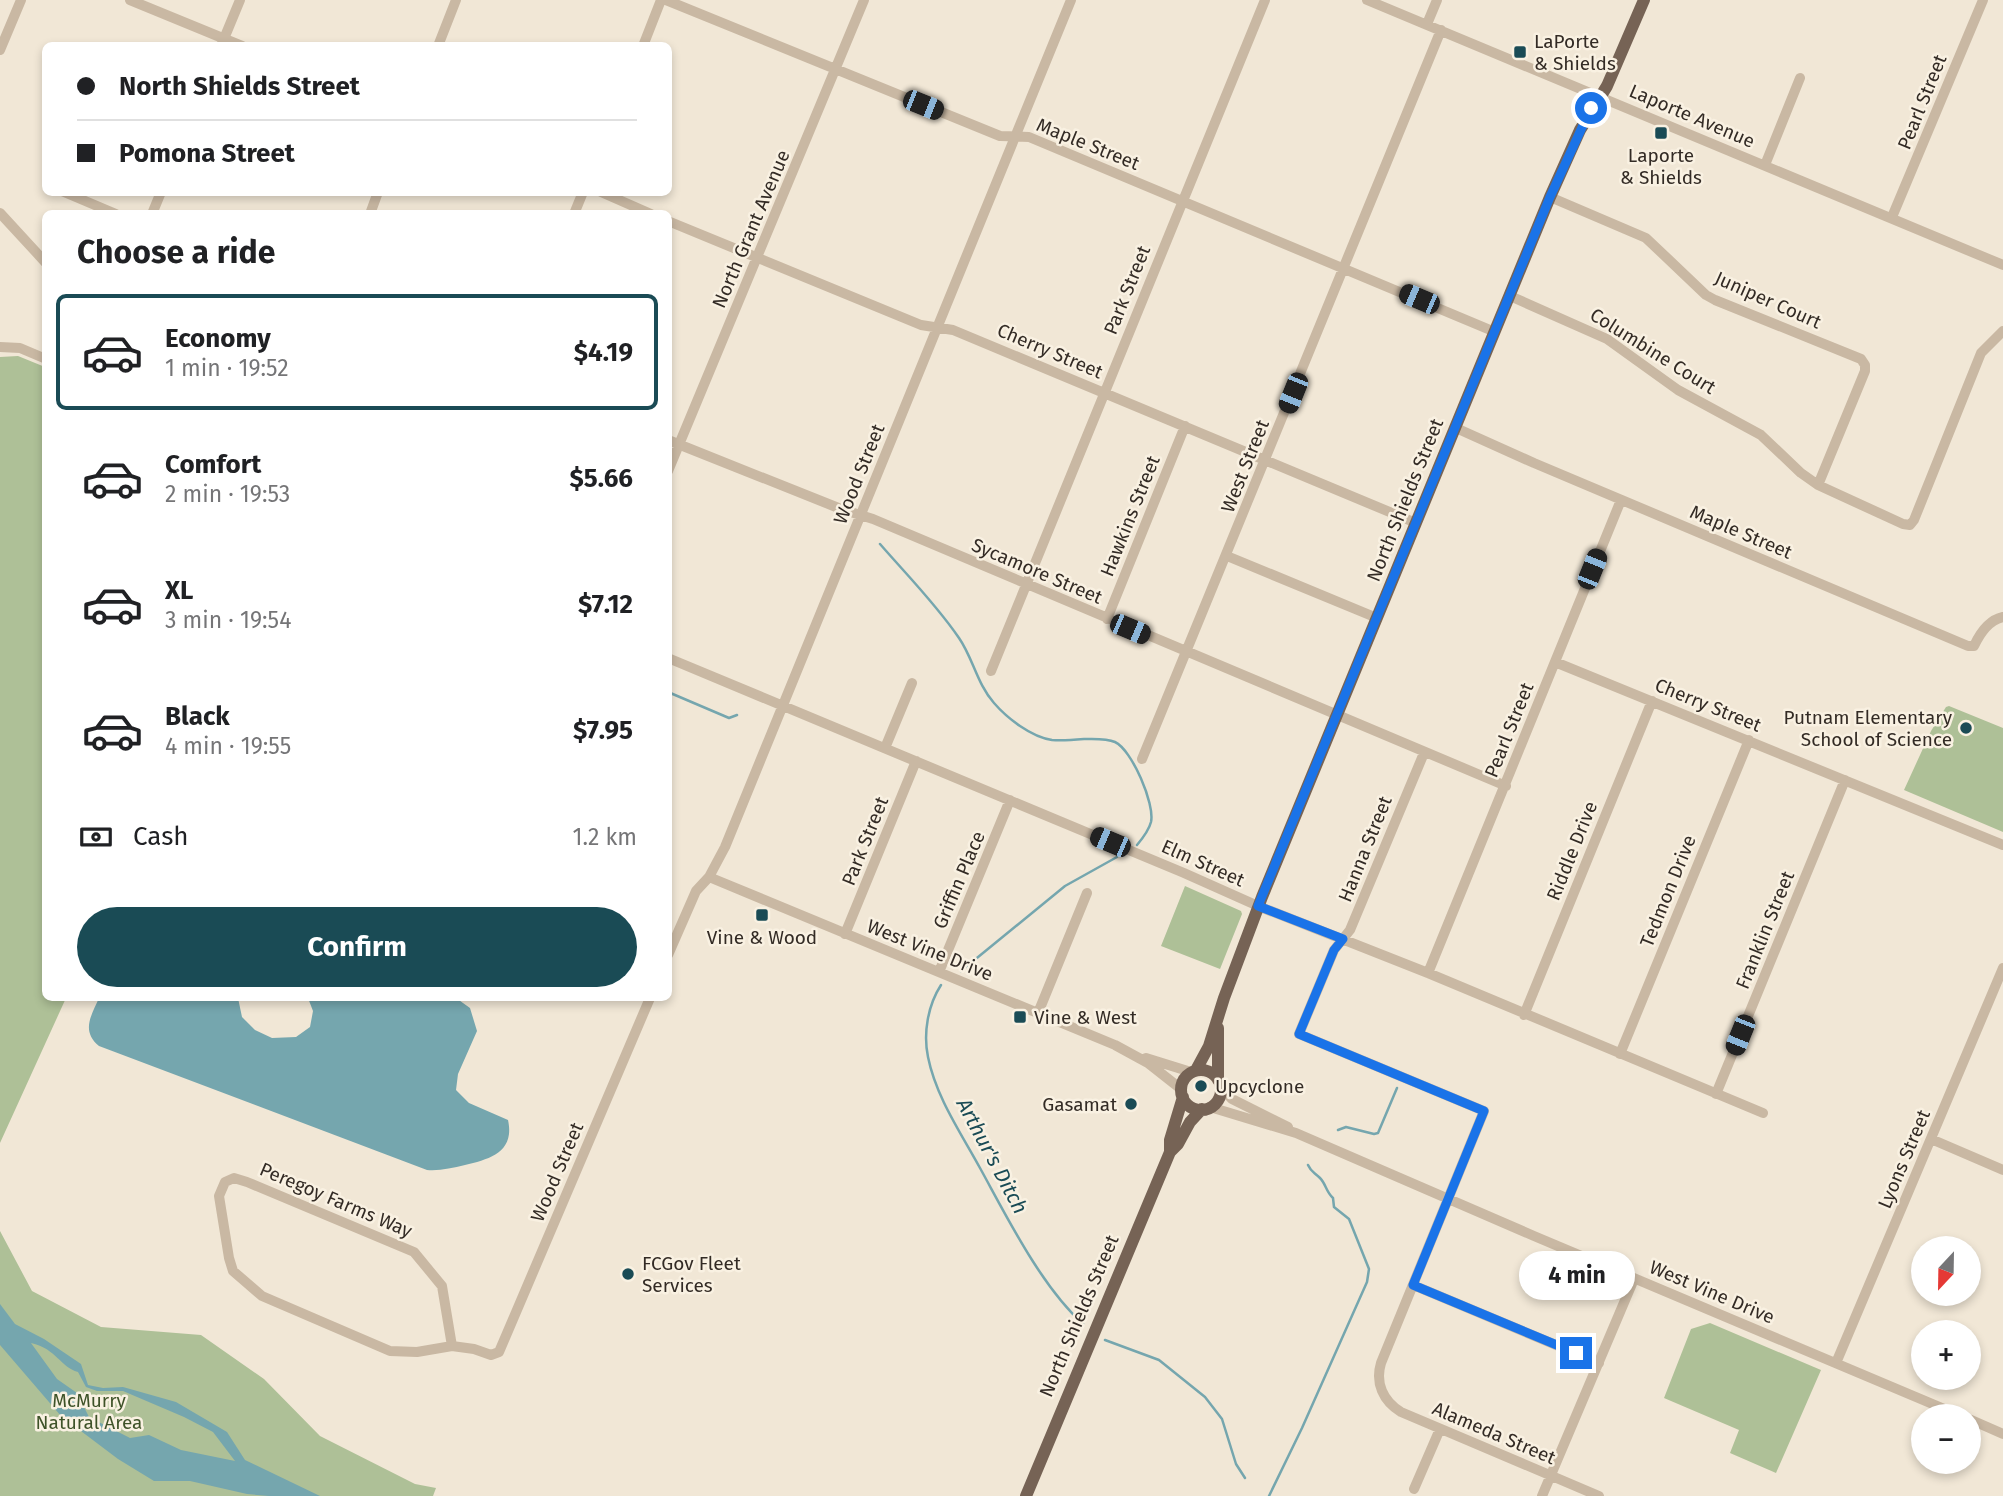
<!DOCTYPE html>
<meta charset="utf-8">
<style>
:root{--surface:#fff;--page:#f6f6f6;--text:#202124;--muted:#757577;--line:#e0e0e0;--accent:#1a4b55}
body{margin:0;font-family:"Fira Sans",sans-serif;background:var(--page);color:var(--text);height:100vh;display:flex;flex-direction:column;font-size:26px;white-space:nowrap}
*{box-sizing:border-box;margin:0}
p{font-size:23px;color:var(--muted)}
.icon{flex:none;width:38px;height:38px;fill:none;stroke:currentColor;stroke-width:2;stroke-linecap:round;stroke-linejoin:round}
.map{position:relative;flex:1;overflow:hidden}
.sheet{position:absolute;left:42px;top:210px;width:630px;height:791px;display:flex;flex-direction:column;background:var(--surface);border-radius:10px;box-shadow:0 4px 10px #0003}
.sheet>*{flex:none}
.hud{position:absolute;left:42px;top:42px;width:630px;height:154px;border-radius:10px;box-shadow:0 4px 10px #0003;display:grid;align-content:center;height:154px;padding:0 35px;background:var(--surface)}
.needle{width:46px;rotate:202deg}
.buttons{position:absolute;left:1911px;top:1236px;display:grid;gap:14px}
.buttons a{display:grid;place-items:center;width:70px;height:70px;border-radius:50%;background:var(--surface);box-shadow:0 4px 10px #0003;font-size:35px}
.end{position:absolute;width:32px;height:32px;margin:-16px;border:9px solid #1a73e8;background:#fff;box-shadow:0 0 0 4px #fff}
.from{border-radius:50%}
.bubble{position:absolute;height:49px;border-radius:24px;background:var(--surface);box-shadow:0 4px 10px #0003;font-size:23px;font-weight:700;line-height:49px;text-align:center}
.car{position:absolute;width:21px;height:42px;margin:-21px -10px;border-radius:9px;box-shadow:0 0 5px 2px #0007;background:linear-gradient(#222 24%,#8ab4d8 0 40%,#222 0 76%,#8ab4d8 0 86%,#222 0)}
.hud b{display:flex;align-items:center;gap:24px;height:66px;font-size:26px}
.hud b+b{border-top:2px solid var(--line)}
.hud i{width:18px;height:18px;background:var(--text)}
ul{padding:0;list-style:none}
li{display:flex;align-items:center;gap:21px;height:116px;margin:0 14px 10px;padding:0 21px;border:4px solid transparent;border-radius:10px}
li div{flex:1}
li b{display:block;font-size:26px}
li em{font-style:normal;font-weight:700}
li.current{border-color:var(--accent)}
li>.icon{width:63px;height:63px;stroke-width:1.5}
h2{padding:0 35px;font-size:32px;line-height:84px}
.pay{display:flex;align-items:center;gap:18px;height:77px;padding:0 35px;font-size:26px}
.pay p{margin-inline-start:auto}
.action{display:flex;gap:14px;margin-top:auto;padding:14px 35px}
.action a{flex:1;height:80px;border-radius:42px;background:var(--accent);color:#fff;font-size:28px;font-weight:700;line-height:80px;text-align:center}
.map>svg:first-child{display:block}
.green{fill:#aec097}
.water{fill:#75a6ae;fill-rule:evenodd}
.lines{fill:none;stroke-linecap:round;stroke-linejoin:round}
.stream{stroke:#75a6ae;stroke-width:2.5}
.minor{stroke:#c9b8a3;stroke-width:10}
.major{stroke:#766355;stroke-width:12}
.route{stroke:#1a73e8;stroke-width:9}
.poi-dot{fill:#1a4b55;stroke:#f9f1e2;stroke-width:2.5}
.labels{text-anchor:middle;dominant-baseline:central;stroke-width:5;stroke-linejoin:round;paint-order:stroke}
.poi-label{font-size:19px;fill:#332b25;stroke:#f9f1e2;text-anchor:start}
.street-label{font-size:19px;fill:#332b25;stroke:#f9f1e2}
.park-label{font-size:19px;fill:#3e5228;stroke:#f9f1e2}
.water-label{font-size:21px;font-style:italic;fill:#1a4b55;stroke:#f9f1e2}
</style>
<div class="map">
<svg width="2003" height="1496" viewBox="0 0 2003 1496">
<rect width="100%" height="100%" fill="#f1e7d6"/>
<path class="green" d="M18,356L45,367L46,998H66L0,1143V357Z
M1949,706L2003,728V832L1904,790L1931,731L1946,707Z
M1185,886L1241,911L1242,914L1220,969L1161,946Z
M0,1231L32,1291L101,1327L201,1335L264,1379L320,1436L415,1484L436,1488L433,1496H0Z
M1710,1323L1821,1370L1776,1473L1730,1453L1739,1430L1664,1398L1691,1329Z"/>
<path class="water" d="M99,998H238L242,1017L255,1030L272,1038L296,1037L310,1027L313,1011L308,998H456L470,1008L477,1031L458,1074L456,1090L469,1103L508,1120C515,1152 490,1159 465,1165C452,1168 440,1171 427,1170L99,1046C81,1031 91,1016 99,998Z
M0,1304L15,1324L44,1339L81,1364L88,1385L103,1388L123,1387L176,1402L227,1432L245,1460L320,1496H269L247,1494L190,1481H154L118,1459L61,1416L0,1345ZM31,1343C57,1349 60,1367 78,1372L86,1387L97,1391H123L184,1417L213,1432L235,1461L181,1450L149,1435L130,1438L89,1417L77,1393L57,1379Z"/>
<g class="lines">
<path class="stream" d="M880,544C906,574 936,604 959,638C973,658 977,684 994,703C1007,718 1031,737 1052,740C1062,741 1073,740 1084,739C1093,739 1106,738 1115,742C1132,750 1155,804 1151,822C1149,830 1142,839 1137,845
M668,692L729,718L737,715
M961,971L1065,886L1117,857
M941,985C928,1005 923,1033 928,1057C936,1097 961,1133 980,1168C1007,1217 1041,1286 1083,1324
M1338,1130L1346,1127L1374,1134L1378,1133L1397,1088
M1105,1340L1159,1360L1205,1397L1222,1419L1236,1464L1245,1478
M1269,1496L1302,1428L1367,1282L1369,1269L1349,1219L1334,1207L1333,1198C1326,1192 1326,1184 1320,1178C1314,1172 1311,1172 1308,1165"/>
<path class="minor" d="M130,0L242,46
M666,0L1000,136L1029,137L1495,332
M1367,0L2003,265
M1427,24L1437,0
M221,46L240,0
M438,46L456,0
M643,46L661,0
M0,50L21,0
M1765,165L1800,78
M64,192L116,214
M601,192L651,214
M1550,197L1646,238L1706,295L1715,300L1861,359L1865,365V371L1818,485
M0,213L46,263
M152,214L161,192
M370,214L378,192
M574,214L583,192
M1892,217L1983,0
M668,221L921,325L953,330L1416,523
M1510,296L1607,339L1678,390L1761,435L1801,473L1818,485L1903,524L1910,525L1914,520L1981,353L2003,331
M0,347L20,348L46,359
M1456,428L1534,463L1968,646H1974C1980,633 1989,620 2003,617
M668,440L841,509L873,519L1506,786
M668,471L864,0
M1227,556L1377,618
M1107,619L1185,426
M668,658L1184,873L1258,906L1428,973L1763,1113
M1555,662L2003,845
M991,671L1265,0
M885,748L912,683
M1424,753L1350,930L1334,950L1299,1034L1484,1111L1381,1363C1375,1383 1383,1401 1401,1412L1599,1496
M1142,759L1441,30
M709,877L1115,1045L1148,1063L1181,1089
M845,934L916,761
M668,955L696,891L709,877L725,847L1071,0
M939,972L1010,800
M1428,973L1621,500
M1038,1013L1087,893
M1524,1015L1652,701
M1620,1054L1749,740
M1146,1058L1191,1072
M1221,1087L1232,1099L1288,1127
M1716,1094L1845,780
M1210,1107L1296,1133L1534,1236L1961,1416
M1931,1139L2003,1170
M1413,1285L1599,1363
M452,1346L442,1286L414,1252L247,1182L234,1178L225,1182L219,1196L229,1258L233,1271L262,1296L390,1351L417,1352L452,1346L474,1349L491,1355L499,1352L650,998
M1836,1363L2003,968
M1969,1419L2003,1434
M1414,1489L1440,1429
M1542,1496L1634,1279"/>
<path class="major" d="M1218,1028V1080
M1196,1070L1209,1046L1224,998L1262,897L1550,197L1580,130L1607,86L1644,0
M1181 1090a20 20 0 1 1 40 0a20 20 0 1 1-40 0Z
M1170,1152V1140L1183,1097
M1026,1496L1170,1152L1178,1144L1190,1122L1202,1109"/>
</g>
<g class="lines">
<path class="route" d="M1576,1353L1413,1285L1484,1111L1299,1034L1334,950L1343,939L1258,906L1550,197L1591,108"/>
</g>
<g class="poi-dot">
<rect x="1513" y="45" width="14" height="14" rx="3.5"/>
<rect x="1654" y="126" width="14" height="14" rx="3.5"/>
<circle cx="1966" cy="728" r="7"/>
<rect x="755" y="908" width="14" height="14" rx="3.5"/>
<rect x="1013" y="1010" width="14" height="14" rx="3.5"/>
<circle cx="1201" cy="1086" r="7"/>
<circle cx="1131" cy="1104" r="7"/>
<circle cx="628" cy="1274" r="7"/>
</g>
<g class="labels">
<g class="poi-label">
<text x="1534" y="41">LaPorte<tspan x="1534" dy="22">&amp; Shields</tspan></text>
<text x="1661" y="155" text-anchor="middle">Laporte<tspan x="1661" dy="22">&amp; Shields</tspan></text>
<text x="1952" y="717" text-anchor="end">Putnam Elementary<tspan x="1952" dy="22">School of Science</tspan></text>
<text x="762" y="937" text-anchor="middle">Vine &amp; Wood</text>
<text x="1034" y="1017">Vine &amp; West</text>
<text x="1215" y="1086">Upcyclone</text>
<text x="1117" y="1104" text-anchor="end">Gasamat</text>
<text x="642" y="1263">FCGov Fleet<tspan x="642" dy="22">Services</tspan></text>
</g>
<g class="street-label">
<text transform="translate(1922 102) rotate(-68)">Pearl Street</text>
<text transform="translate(1692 116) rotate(23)">Laporte Avenue</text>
<text transform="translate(1088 144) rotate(22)">Maple Street</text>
<text transform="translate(751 229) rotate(-67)">North Grant Avenue</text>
<text transform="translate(1127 290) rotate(-68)">Park Street</text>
<text transform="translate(1768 300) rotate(24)">Juniper Court</text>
<text transform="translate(1050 351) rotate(23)">Cherry Street</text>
<text transform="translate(1653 351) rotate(32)">Columbine Court</text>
<text transform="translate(1245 466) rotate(-68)">West Street</text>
<text transform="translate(859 474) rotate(-68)">Wood Street</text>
<text transform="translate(1405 500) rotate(-68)">North Shields Street</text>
<text transform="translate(1130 516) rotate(-68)">Hawkins Street</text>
<text transform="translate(1741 532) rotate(23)">Maple Street</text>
<text transform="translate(1037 571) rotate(23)">Sycamore Street</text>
<text transform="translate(1708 705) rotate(22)">Cherry Street</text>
<text transform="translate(1509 730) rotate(-68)">Pearl Street</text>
<text transform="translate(865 841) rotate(-68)">Park Street</text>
<text transform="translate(1365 849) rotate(-68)">Hanna Street</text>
<text transform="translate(1572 851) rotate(-68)">Riddle Drive</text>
<text transform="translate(1203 863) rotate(24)">Elm Street</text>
<text transform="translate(959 880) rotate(-67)">Griffin Place</text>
<text transform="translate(1668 891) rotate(-68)">Tedmon Drive</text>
<text transform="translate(1765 930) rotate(-68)">Franklin Street</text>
<text transform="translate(930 950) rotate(22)">West Vine Drive</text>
<text transform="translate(1904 1159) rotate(-67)">Lyons Street</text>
<text transform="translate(557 1172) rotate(-67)">Wood Street</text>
<text transform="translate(336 1200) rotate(23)">Peregoy Farms Way</text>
<text transform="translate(1712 1292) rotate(23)">West Vine Drive</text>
<text transform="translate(1079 1316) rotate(-67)">North Shields Street</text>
<text transform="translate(1494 1433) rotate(23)">Alameda Street</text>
</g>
<g class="park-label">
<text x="89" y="1400">McMurry<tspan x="89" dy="22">Natural Area</tspan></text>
</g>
<g class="water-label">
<text transform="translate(992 1156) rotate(62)">Arthur's Ditch</text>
</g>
</g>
</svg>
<div class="buttons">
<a><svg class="needle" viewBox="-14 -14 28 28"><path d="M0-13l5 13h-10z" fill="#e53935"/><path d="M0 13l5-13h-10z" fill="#757577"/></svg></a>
<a>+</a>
<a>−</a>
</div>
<i class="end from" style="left:1591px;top:108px"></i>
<i class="end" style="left:1576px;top:1353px"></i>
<div class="bubble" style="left:1519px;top:1251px;width:116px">4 min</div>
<i class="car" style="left:923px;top:105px;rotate:112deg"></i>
<i class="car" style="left:1419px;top:299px;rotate:293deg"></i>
<i class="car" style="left:1293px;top:393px;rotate:202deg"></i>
<i class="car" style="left:1592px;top:569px;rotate:22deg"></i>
<i class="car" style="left:1130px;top:629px;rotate:113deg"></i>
<i class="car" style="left:1110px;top:842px;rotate:293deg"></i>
<i class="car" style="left:1740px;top:1035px;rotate:202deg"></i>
<div class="hud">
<b><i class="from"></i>North Shields Street</b>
<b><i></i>Pomona Street</b>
</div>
<section class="sheet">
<h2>Choose a ride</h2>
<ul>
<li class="current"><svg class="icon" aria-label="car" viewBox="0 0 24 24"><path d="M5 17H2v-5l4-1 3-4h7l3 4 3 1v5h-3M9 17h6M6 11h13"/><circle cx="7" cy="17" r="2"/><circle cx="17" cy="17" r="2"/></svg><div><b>Economy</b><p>1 min · 19:52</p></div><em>$4.19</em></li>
<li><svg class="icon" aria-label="car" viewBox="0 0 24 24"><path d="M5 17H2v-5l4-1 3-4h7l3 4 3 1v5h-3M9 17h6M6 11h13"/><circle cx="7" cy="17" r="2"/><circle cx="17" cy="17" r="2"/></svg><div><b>Comfort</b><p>2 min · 19:53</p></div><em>$5.66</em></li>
<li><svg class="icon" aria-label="car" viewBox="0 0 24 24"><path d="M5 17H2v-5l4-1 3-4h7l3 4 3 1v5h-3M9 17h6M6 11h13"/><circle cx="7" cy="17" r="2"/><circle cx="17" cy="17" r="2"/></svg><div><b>XL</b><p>3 min · 19:54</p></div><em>$7.12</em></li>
<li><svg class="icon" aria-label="car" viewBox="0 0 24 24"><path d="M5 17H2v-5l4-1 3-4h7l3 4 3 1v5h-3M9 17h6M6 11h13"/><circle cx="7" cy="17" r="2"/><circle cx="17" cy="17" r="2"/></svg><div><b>Black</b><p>4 min · 19:55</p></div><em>$7.95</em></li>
</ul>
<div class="pay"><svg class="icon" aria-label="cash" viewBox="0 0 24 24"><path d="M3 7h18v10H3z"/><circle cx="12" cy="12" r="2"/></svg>Cash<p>1.2 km</p></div>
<div class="action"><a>Confirm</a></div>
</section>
</div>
